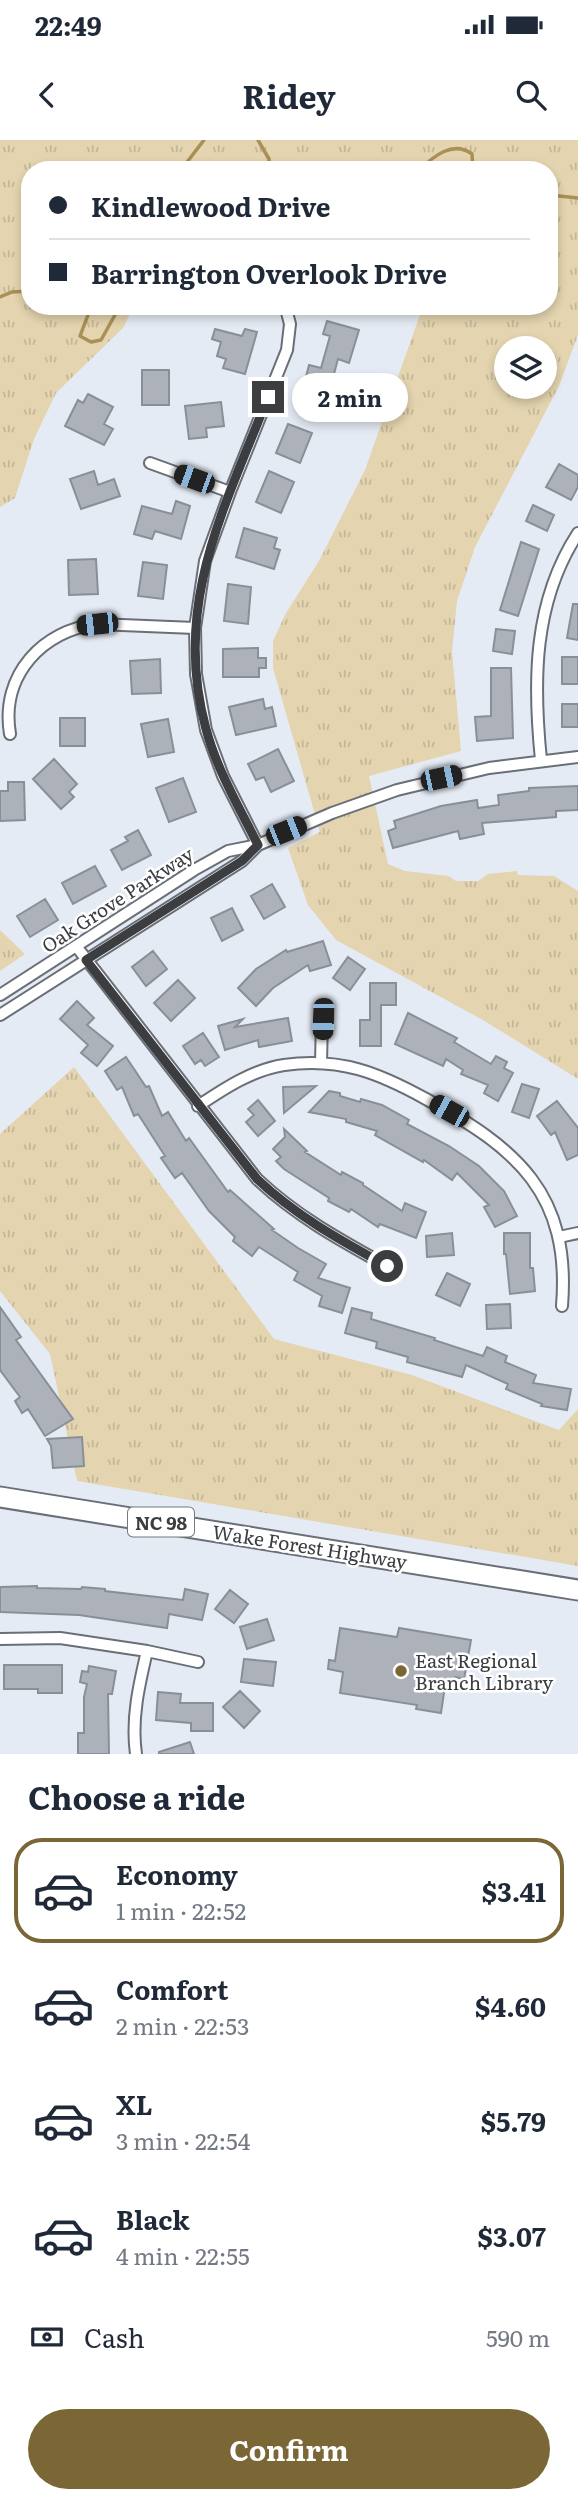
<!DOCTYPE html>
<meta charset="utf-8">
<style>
:root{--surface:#fff;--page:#f2f2f3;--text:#1f2937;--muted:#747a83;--line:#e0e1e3;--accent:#7b6736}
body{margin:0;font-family:Literata,serif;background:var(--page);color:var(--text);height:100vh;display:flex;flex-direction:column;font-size:26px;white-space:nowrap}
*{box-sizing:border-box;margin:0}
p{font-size:23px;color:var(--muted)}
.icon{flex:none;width:38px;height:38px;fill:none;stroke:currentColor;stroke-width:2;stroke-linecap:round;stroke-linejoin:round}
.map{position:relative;height:1614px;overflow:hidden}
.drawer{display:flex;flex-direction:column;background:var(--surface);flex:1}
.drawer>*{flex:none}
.top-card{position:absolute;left:21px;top:21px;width:537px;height:154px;border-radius:28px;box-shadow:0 4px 10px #0003;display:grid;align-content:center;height:154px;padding:0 28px;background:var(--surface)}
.controls{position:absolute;left:494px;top:196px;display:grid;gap:14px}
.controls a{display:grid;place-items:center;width:63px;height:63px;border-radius:50%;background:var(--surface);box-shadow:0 4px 10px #0003;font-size:35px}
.end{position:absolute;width:32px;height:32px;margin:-16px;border:9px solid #3b3d41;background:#fff;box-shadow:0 0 0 4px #fff}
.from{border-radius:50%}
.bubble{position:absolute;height:49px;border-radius:24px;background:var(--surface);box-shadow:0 4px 10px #0003;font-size:23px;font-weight:700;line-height:49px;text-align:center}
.car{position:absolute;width:21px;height:42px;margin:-21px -10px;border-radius:9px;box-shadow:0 0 5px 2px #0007;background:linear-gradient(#222 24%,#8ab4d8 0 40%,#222 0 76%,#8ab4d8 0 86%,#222 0)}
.top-card b{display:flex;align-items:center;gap:24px;height:66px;font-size:26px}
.top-card b+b{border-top:2px solid var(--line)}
.top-card i{width:18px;height:18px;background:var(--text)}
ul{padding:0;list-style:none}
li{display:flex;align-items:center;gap:21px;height:105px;margin:0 14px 10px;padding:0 14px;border:4px solid transparent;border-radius:28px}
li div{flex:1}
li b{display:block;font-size:26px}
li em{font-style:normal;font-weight:700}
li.on{border-color:var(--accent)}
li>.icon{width:63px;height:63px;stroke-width:1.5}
h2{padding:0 28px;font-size:32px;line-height:84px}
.pay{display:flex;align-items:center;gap:18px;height:77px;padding:0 28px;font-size:26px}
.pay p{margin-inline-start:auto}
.button{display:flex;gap:14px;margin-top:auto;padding:14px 28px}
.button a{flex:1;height:80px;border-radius:42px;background:var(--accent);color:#fff;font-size:28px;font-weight:700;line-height:80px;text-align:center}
.status{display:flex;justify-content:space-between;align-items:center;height:49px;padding:0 35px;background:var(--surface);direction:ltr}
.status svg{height:19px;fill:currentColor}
header{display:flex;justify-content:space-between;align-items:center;height:91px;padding:0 28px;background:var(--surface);font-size:32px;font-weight:700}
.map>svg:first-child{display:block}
.grass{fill:url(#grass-tufts);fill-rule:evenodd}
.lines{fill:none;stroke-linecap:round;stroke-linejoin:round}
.stream{stroke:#a99054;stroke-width:3.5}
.building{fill:#adb2ba;stroke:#898f97;stroke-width:2}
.street-casing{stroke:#6a6f77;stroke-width:14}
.highway-casing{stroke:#6a6f77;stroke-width:23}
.street{stroke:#fff;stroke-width:10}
.highway{stroke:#fff;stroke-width:19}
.route{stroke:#3b3d41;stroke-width:9}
.poi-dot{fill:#7b6736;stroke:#fff;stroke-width:2.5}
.labels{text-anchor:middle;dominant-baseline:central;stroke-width:5;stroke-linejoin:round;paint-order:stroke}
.shield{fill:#fff;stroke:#76777a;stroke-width:2}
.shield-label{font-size:18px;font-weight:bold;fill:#3b3d41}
.street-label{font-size:19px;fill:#3b3d41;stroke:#fff}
.poi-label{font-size:19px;fill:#3b3d41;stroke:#fff;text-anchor:start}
</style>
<div class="status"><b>22:49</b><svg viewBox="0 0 49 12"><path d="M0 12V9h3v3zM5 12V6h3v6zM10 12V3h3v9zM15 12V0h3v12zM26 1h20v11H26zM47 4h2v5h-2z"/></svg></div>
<header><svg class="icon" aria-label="back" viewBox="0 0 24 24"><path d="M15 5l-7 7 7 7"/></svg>Ridey<svg class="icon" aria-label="search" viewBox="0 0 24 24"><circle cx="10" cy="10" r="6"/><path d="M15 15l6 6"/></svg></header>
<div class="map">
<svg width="578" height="1614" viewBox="0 0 578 1614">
<defs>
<pattern id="grass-tufts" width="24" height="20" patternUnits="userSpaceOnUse" patternTransform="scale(1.75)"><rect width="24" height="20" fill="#e4d4af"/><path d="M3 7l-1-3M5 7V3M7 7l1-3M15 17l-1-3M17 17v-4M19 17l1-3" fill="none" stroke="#c4b798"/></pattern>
</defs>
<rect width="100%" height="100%" fill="#e5ebf4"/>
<path class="grass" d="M0,0H578V195L559,246L475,407L457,461L452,512L461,611L369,636L388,724L405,731L448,736L456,741H478L488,734L517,731L518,735L554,736L578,751V939L483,880L336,800L308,765L288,708L320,692L273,528V501L286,473L319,421L365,330L423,166H550V30H30V166H134L123,188L56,253L34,299L15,358L0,367ZM506,208H544V247H506Z
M0,790L25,814L0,831Z
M74,927L274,1199L412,1235L559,1290L578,1269V1426L77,1341L50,1214L0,1151V994Z"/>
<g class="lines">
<path class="stream" d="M258,0L269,19V30
M181,30L204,0
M419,30C434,16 453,0 472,14L473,30
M550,55L578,58
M0,157L12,152L30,151
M88,166V175L80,196L91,202L101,200L120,166"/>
</g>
<path class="building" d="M327,181L359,190L349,223L338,219L325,267L300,260L309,225L321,228L330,196L323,194Z
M215,189L242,196L245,189L257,192L245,234L223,228L226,219L217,216L221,202L212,199Z
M142,230H169V265H142Z
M88,254L113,267L104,284L113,289L104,305L65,286L78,260L83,263Z
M221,262L224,286L206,288L207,297L189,299L185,266Z
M288,284L312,293L300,323L276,313Z
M559,324L578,335V347L571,360L546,347Z
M94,331L98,345L114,339L120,356L81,369L70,339Z
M269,331L294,342L281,373L256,362Z
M176,361L190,366L181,399L155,391L152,399L134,394L142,366L172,374Z
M533,365L554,375L547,391L526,381Z
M244,388L277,398L274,408L280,410L274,429L236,417Z
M521,402L539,409L518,476L500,470Z
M96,419L98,454L69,455L68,420Z
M143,422L167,425L163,459L138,456Z
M228,444L251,447L248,484L224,481Z
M573,464H578V500L567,498Z
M496,489L515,491L512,514L493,511Z
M258,508V518H266V528H259V537H223V509Z
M562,517H578V544H562Z
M160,519L161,553L132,554L130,521Z
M491,528H511L513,598L477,601L475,577L491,576Z
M263,559L265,569L272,567L276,586L236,595L229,567Z
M562,564H578V587H562Z
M60,578H85V606H60Z
M168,579L174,612L148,617L141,584Z
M278,609L294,641L271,652L264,637L256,640L248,624Z
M54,619L77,644L69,652L74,657L61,669L33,639Z
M183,638L196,672L169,682L156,648Z
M8,642H24L25,680L0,681V651H8Z
M578,646V670L556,671V677L482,683L484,694L460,699L458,691L393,708L388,691L396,688L394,681L441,666L477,660L478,668L499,665L498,655L529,651V648Z
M138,690L151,715L122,730L111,710L128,701L125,697Z
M95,726L106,746L73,764L62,743Z
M272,744L285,767L264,779L251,756Z
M45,759L58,780L30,797L17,776Z
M232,768L243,790L222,801L211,778Z
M323,801L331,825L310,831L308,825L273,848L256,866L238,848L256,829L286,810L287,812Z
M153,811L167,829L146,846L132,827Z
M348,817L365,829L350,850L333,838Z
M178,840L195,858L171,881L154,863Z
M370,843H396V865H381V906H360V880H370Z
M77,861L94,878L87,885L113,906L97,926L81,913L88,905L60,879Z
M408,873L457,898L454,902L491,924L496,916L507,922L504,928L513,933L498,961L484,953L488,945L461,934L463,930L446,919L443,926L395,904Z
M288,878L292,901L259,907L258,900L225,910L218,886L243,879L235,887Z
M203,893L219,917L205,926L201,920L195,924L183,906Z
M126,917L146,947L149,946L162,976L168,972L186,1001L189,998L228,1052L230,1050L274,1089L272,1090L298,1108L326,1124L318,1138L350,1148L342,1173L319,1166L322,1156L294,1140L298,1132L259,1107L252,1116L233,1101L235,1097L209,1071L182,1033L175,1038L161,1018L165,1016L138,974L134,976L122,947L117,950L105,931Z
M522,944L539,949L529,978L512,972Z
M316,946L284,973L283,947Z
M329,951L340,953V956L360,962L361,959L382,965L409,980L407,984L449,1006L479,1026L504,1051L517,1076L495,1087L484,1067L489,1065L457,1033L452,1040L424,1020L423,1022L375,995L377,991L346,982V979L309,972Z
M258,960L275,981L258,996L246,982L254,975L248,969Z
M557,961L578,988V1015L567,1020L555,992L551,995L537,976Z
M284,989L307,1011L305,1012L341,1035L342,1032L363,1043V1045L402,1071L405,1063L426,1072L416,1098L380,1084L378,1087L351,1069L349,1072L328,1061L329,1058L284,1029L276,1021L281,1017L273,1009L285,997Z
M452,1093L454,1115L427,1117L426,1096Z
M504,1093H530V1128H533L535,1151L510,1154L506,1114H504Z
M447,1133L470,1144L460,1166L436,1155Z
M510,1164L511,1188L487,1189L486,1165Z
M0,1167L21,1197L16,1200L73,1279L45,1296L28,1269L22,1273L15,1261L20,1257L0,1230Z
M352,1168L372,1173L371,1179L435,1198L434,1200L483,1216L487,1207L507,1216L505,1222L536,1235L533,1243L571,1249L567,1270L541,1266L542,1264L506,1249L508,1244L466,1225L462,1237L407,1222L408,1217L376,1208L377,1202L345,1193Z
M82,1297L84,1326L53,1328L51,1306L47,1299Z
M37,1446V1448L81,1449L82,1447L105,1449V1451L183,1460L185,1449L208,1454L202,1480L169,1474L167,1488L79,1475L0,1472V1447Z
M230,1450L248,1464L234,1483L215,1469Z
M267,1479L274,1500L247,1509L240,1487Z
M340,1488L397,1497L399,1488L471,1500L464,1539L455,1537L453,1547L445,1546L441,1573L416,1569L417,1565L340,1553L343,1532L328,1529L329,1520L335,1521Z
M244,1519L276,1522L273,1546L241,1542Z
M4,1525H62V1553H38V1549H4Z
M89,1526L116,1531L112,1554H108L109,1614H78V1593H84V1557L87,1544L80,1542L82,1531L88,1532Z
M240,1551L260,1571L244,1588L223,1567Z
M158,1552L181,1554L180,1563H213V1591H191V1583L156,1580Z
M190,1602L194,1614H159V1612Z"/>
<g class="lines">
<defs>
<path id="street" d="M150,323L230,352
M10,594C0,534 44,490 97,484L195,488
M541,620C533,541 533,462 578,393
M258,705L223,636L206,590L196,534L195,488L205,421L230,352L287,210L290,184L286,169
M76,806L257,1039C296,1076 340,1100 387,1126
M0,855L194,730L228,711L258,705L332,673L397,650L489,628L578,617
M0,875L242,721L258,705
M321,923L322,879
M198,966C225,948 252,930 284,925C340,917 379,933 426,959C517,1008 571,1054 562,1166
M559,1097L578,1093
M0,1499L60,1498L147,1511L198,1522
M136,1614C131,1579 139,1545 147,1511"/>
<path id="highway" d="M0,1357L578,1450"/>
</defs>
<use href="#street" class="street-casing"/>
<use href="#highway" class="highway-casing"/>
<use href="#street" class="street"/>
<use href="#highway" class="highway"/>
</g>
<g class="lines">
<path class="route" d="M268,257C224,369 172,465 206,589C217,630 239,667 258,705L242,721L86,820L257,1039C296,1076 340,1100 387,1126"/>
</g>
<circle class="poi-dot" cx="401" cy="1531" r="7"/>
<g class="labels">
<rect class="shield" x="128" y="1367.5" width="66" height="29" rx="5"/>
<g class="shield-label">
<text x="161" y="1382">NC 98</text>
</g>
<g class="street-label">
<text transform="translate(117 759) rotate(-33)">Oak Grove Parkway</text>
<text transform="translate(310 1406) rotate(9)">Wake Forest Highway</text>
</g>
<g class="poi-label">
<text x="415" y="1520">East Regional<tspan x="415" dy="22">Branch Library</tspan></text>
</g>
</g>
</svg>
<div class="controls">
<a><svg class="icon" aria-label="layers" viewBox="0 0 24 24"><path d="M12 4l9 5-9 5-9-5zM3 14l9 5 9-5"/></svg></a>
</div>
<i class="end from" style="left:387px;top:1126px"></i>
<i class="end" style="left:268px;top:257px"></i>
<div class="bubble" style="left:292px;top:233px;width:116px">2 min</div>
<i class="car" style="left:194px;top:339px;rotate:290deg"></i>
<i class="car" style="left:97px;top:484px;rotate:264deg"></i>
<i class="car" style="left:441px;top:638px;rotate:78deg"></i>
<i class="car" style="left:286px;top:691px;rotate:68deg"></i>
<i class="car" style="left:323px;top:879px;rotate:182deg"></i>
<i class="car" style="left:449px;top:971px;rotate:299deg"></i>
<div class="top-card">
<b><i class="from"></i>Kindlewood Drive</b>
<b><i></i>Barrington Overlook Drive</b>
</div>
</div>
<section class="drawer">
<h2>Choose a ride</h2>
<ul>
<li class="on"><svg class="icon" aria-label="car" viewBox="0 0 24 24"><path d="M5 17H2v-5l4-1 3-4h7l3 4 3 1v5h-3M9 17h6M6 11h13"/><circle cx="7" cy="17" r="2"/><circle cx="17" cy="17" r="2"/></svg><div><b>Economy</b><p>1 min · 22:52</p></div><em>$3.41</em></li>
<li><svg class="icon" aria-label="car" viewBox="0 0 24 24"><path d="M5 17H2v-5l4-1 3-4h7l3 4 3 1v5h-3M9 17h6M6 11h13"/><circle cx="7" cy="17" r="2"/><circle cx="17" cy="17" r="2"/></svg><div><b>Comfort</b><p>2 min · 22:53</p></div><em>$4.60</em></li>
<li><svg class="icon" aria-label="car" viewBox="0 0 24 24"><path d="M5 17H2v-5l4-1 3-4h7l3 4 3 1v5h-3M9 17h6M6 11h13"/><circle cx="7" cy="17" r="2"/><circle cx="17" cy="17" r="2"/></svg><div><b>XL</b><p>3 min · 22:54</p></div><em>$5.79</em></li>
<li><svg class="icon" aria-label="car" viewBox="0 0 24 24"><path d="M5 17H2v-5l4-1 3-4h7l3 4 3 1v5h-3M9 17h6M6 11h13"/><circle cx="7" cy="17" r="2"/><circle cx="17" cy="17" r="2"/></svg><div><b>Black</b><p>4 min · 22:55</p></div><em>$3.07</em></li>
</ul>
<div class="pay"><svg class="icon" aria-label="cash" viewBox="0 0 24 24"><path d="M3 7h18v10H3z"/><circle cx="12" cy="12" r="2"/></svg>Cash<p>590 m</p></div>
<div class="button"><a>Confirm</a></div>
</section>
